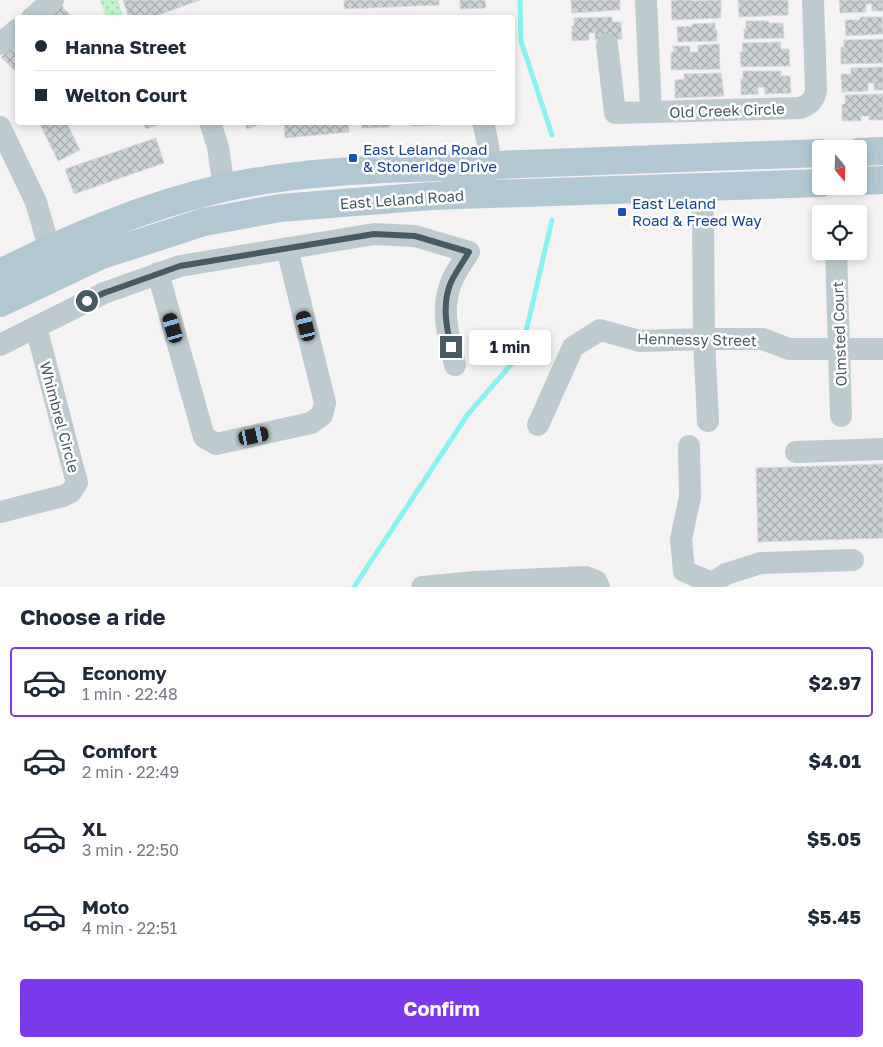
<!DOCTYPE html>
<meta charset="utf-8">
<style>
:root{--surface:#fff;--page:#f6f6f7;--text:#1f2937;--muted:#747a83;--line:#e0e1e3;--accent:#7c3aed}
body{margin:0;font-family:"Golos Text",sans-serif;background:var(--page);color:var(--text);height:100vh;display:flex;flex-direction:column;font-size:19px;white-space:nowrap}
*{box-sizing:border-box;margin:0}
p{font-size:16px;color:var(--muted)}
.icon{flex:none;width:28px;height:28px;fill:none;stroke:currentColor;stroke-width:2;stroke-linecap:round;stroke-linejoin:round}
.map{position:relative;height:587px;overflow:hidden}
.panel{display:flex;flex-direction:column;background:var(--surface);flex:1}
.panel>*{flex:none}
.hud{position:absolute;left:15px;top:15px;width:500px;height:110px;border-radius:5px;box-shadow:0 2px 8px #0003;display:grid;align-content:center;height:110px;padding:0 20px;background:var(--surface)}
.needle{width:32px;rotate:161deg}
.buttons{position:absolute;left:812px;top:140px;display:grid;gap:10px}
.buttons a{display:grid;place-items:center;width:55px;height:55px;border-radius:5px;background:var(--surface);box-shadow:0 2px 8px #0003;font-size:25px}
.end{position:absolute;width:22px;height:22px;margin:-11px;border:6px solid #495b62;background:#fff;box-shadow:0 0 0 2px #fff}
.from{border-radius:50%}
.bubble{position:absolute;height:35px;border-radius:5px;background:var(--surface);box-shadow:0 2px 8px #0003;font-size:16px;font-weight:700;line-height:35px;text-align:center}
.car{position:absolute;width:15px;height:30px;margin:-15px -8px;border-radius:6px;box-shadow:0 0 4px 1px #0007;background:linear-gradient(#222 24%,#8ab4d8 0 40%,#222 0 76%,#8ab4d8 0 86%,#222 0)}
.hud b{display:flex;align-items:center;gap:18px;height:48px;font-size:19px}
.hud b+b{border-top:1px solid var(--line)}
.hud i{width:12px;height:12px;background:var(--text)}
ul{padding:0;list-style:none}
li{display:flex;align-items:center;gap:15px;height:70px;margin:0 10px 8px;padding:0 10px;border:2px solid transparent;border-radius:5px}
li div{flex:1}
li b{display:block;font-size:19px}
li em{font-style:normal;font-weight:700}
li.selected{border-color:var(--accent)}
li>.icon{width:45px;height:45px;stroke-width:1.5}
h2{padding:0 20px;font-size:22px;line-height:60px}
.primary-button{display:flex;gap:10px;margin-top:auto;padding:10px 20px}
.primary-button a{flex:1;height:58px;border-radius:5px;background:var(--accent);color:#fff;font-size:20px;font-weight:700;line-height:58px;text-align:center}
.map>svg:first-child{display:block}
.park{fill:url(#park-dots)}
.lines{fill:none;stroke-linecap:round;stroke-linejoin:round}
.stream{stroke:#8bf2f2;stroke-width:5}
.building{fill:url(#building-cross-hatch);stroke:#d6dade}
.minor{stroke:#bdcbcf;stroke-width:22}
.major{stroke:#b1c8d2;stroke-width:28}
.route{stroke:#495b62;stroke-width:6}
.transit-dot{fill:#1a4fb4;stroke:#fff;stroke-width:2}
.labels{text-anchor:middle;dominant-baseline:central;stroke-width:5;stroke-linejoin:round;paint-order:stroke}
.street-label{font-size:15px;fill:#495b62;stroke:#fff}
.transit-label{font-size:15px;fill:#164399;stroke:#fff;text-anchor:start}
</style>
<div class="map">
<svg width="883" height="587" viewBox="0 0 883 587">
<defs>
<pattern id="park-dots" width="8" height="8" patternUnits="userSpaceOnUse" patternTransform="scale(1.25)"><rect width="8" height="8" fill="#c0f3ca"/><path d="M2 2h.1M6 6h.1" fill="none" stroke="#9ec8a7" stroke-width="1.8" stroke-linecap="round"/></pattern>
<pattern id="building-cross-hatch" width="8" height="8" patternUnits="userSpaceOnUse" patternTransform="scale(1.25)"><rect width="8" height="8" fill="#ccd1d5"/><path d="M0 0l8 8M0 8l8-8" fill="none" stroke="#a8adb0"/></pattern>
</defs>
<rect width="100%" height="100%" fill="#f5f2f3"/>
<path class="park" d="M100,0H118L123,17H106Z"/>
<g class="lines">
<path class="stream" d="M520,0L521,41L552,135
M354,587L468,414L521,353L552,220"/>
</g>
<path class="building" d="M123,0H200L150,18H129Z
M344,0H439V5L344,9Z
M460,0H485L486,8L460,9Z
M571,0H620V10L572,13Z
M675,0H691V1L721,0V18L672,20L671,1Z
M738,0H788V15L739,17Z
M839,0H883V11H872V4H866V12L840,13Z
M59,3L73,18H44Z
M612,17V22H621L622,39L595,40V33H589V40L572,41V26H574V18Z
M860,17H882L883,34L846,36L845,20H860Z
M746,21H769V23H783L784,38L744,39V29H746Z
M715,23V30H717V41L678,42L677,27L692,26V24Z
M883,39V63L841,64V47H844V40Z
M18,42V74L1,57Z
M781,42V49H789L790,66L741,67L740,52H743L742,43Z
M719,44L720,69L671,70V52H674L673,46H690V52H698V45Z
M883,67V90H874V83H868V91L842,92L841,74H851V68Z
M743,71H781V76H790L791,93L765,94L764,87H758V94L741,95V79H743Z
M721,73L724,96L675,98V80L684,79V74Z
M883,94V120H869V116H861V121H842V104H845V95Z
M39,122H66L80,150L58,161Z
M143,122H165L146,129Z
M244,122H266L247,129Z
M284,122H348L349,132L285,138Z
M361,122H390V127L362,128Z
M412,122H440V125L412,126Z
M156,138L164,163L74,194L65,169Z
M883,464V538L758,542L756,468Z"/>
<g class="lines">
<path class="minor" d="M646,0L651,112
M32,18L53,0
M0,44L18,29
M607,45L615,113L800,108C809,105 815,100 816,90L813,0
M210,122L218,147L224,188
M0,127L36,202L54,265
M452,183L475,182L486,178C493,162 487,139 483,122
M703,215L704,339L708,421
M836,251L841,416
M158,273L204,437L216,444L311,423L322,415L325,403L287,248
M0,345L104,293L180,266L374,234L415,236L469,252C463,262 455,272 451,283C440,310 449,338 455,365
M538,425L573,347L600,330L640,341L704,339H763L789,349H883
M689,446L690,497L681,539L684,571L712,583
M796,452L883,449
M0,512L63,496L71,492L77,483L36,327
M422,587L475,582L586,577L596,581L599,587
M712,587V583L726,574L761,563L853,560"/>
<path class="major" d="M859,152L883,151
M859,181L883,180
M0,273C72,237 145,206 223,188C276,176 330,172 384,169L821,153
M0,303L99,256L204,222L280,208L431,196L821,183"/>
</g>
<g class="lines">
<path class="route" d="M87,301L104,293L180,266L374,234L415,236L469,252C463,262 456,272 451,282C442,303 446,326 451,347"/>
</g>
<g class="transit-dot">
<rect x="348" y="153" width="10" height="10" rx="2.5"/>
<rect x="617" y="207" width="10" height="10" rx="2.5"/>
</g>
<g class="labels">
<g class="street-label">
<text transform="translate(727 110) rotate(-2)">Old Creek Circle</text>
<text transform="translate(402 199) rotate(-4)">East Leland Road</text>
<text transform="translate(839 334) rotate(-92)">Olmsted Court</text>
<text transform="translate(697 339) rotate(1)">Hennessy Street</text>
<text transform="translate(60 417) rotate(75)">Whimbrel Circle</text>
</g>
<g class="transit-label">
<text x="363" y="149">East Leland Road<tspan x="363" dy="17">&amp; Stoneridge Drive</tspan></text>
<text x="632" y="203">East Leland<tspan x="632" dy="17">Road &amp; Freed Way</tspan></text>
</g>
</g>
</svg>
<div class="buttons">
<a><svg class="needle" viewBox="-14 -14 28 28"><path d="M0-13l5 13h-10z" fill="#e53935"/><path d="M0 13l5-13h-10z" fill="#747a83"/></svg></a>
<a><svg class="icon" aria-label="locate" viewBox="0 0 24 24"><circle cx="12" cy="12" r="6"/><path d="M12 2v4M12 18v4M2 12h4M18 12h4"/></svg></a>
</div>
<i class="end from" style="left:87px;top:301px"></i>
<i class="end" style="left:451px;top:347px"></i>
<div class="bubble" style="left:469px;top:330px;width:82px">1 min</div>
<i class="car" style="left:306px;top:326px;rotate:346deg"></i>
<i class="car" style="left:173px;top:328px;rotate:344deg"></i>
<i class="car" style="left:254px;top:436px;rotate:78deg"></i>
<div class="hud">
<b><i class="from"></i>Hanna Street</b>
<b><i></i>Welton Court</b>
</div>
</div>
<section class="panel">
<h2>Choose a ride</h2>
<ul>
<li class="selected"><svg class="icon" aria-label="car" viewBox="0 0 24 24"><path d="M5 17H2v-5l4-1 3-4h7l3 4 3 1v5h-3M9 17h6M6 11h13"/><circle cx="7" cy="17" r="2"/><circle cx="17" cy="17" r="2"/></svg><div><b>Economy</b><p>1 min · 22:48</p></div><em>$2.97</em></li>
<li><svg class="icon" aria-label="car" viewBox="0 0 24 24"><path d="M5 17H2v-5l4-1 3-4h7l3 4 3 1v5h-3M9 17h6M6 11h13"/><circle cx="7" cy="17" r="2"/><circle cx="17" cy="17" r="2"/></svg><div><b>Comfort</b><p>2 min · 22:49</p></div><em>$4.01</em></li>
<li><svg class="icon" aria-label="car" viewBox="0 0 24 24"><path d="M5 17H2v-5l4-1 3-4h7l3 4 3 1v5h-3M9 17h6M6 11h13"/><circle cx="7" cy="17" r="2"/><circle cx="17" cy="17" r="2"/></svg><div><b>XL</b><p>3 min · 22:50</p></div><em>$5.05</em></li>
<li><svg class="icon" aria-label="car" viewBox="0 0 24 24"><path d="M5 17H2v-5l4-1 3-4h7l3 4 3 1v5h-3M9 17h6M6 11h13"/><circle cx="7" cy="17" r="2"/><circle cx="17" cy="17" r="2"/></svg><div><b>Moto</b><p>4 min · 22:51</p></div><em>$5.45</em></li>
</ul>
<div class="primary-button"><a>Confirm</a></div>
</section>
